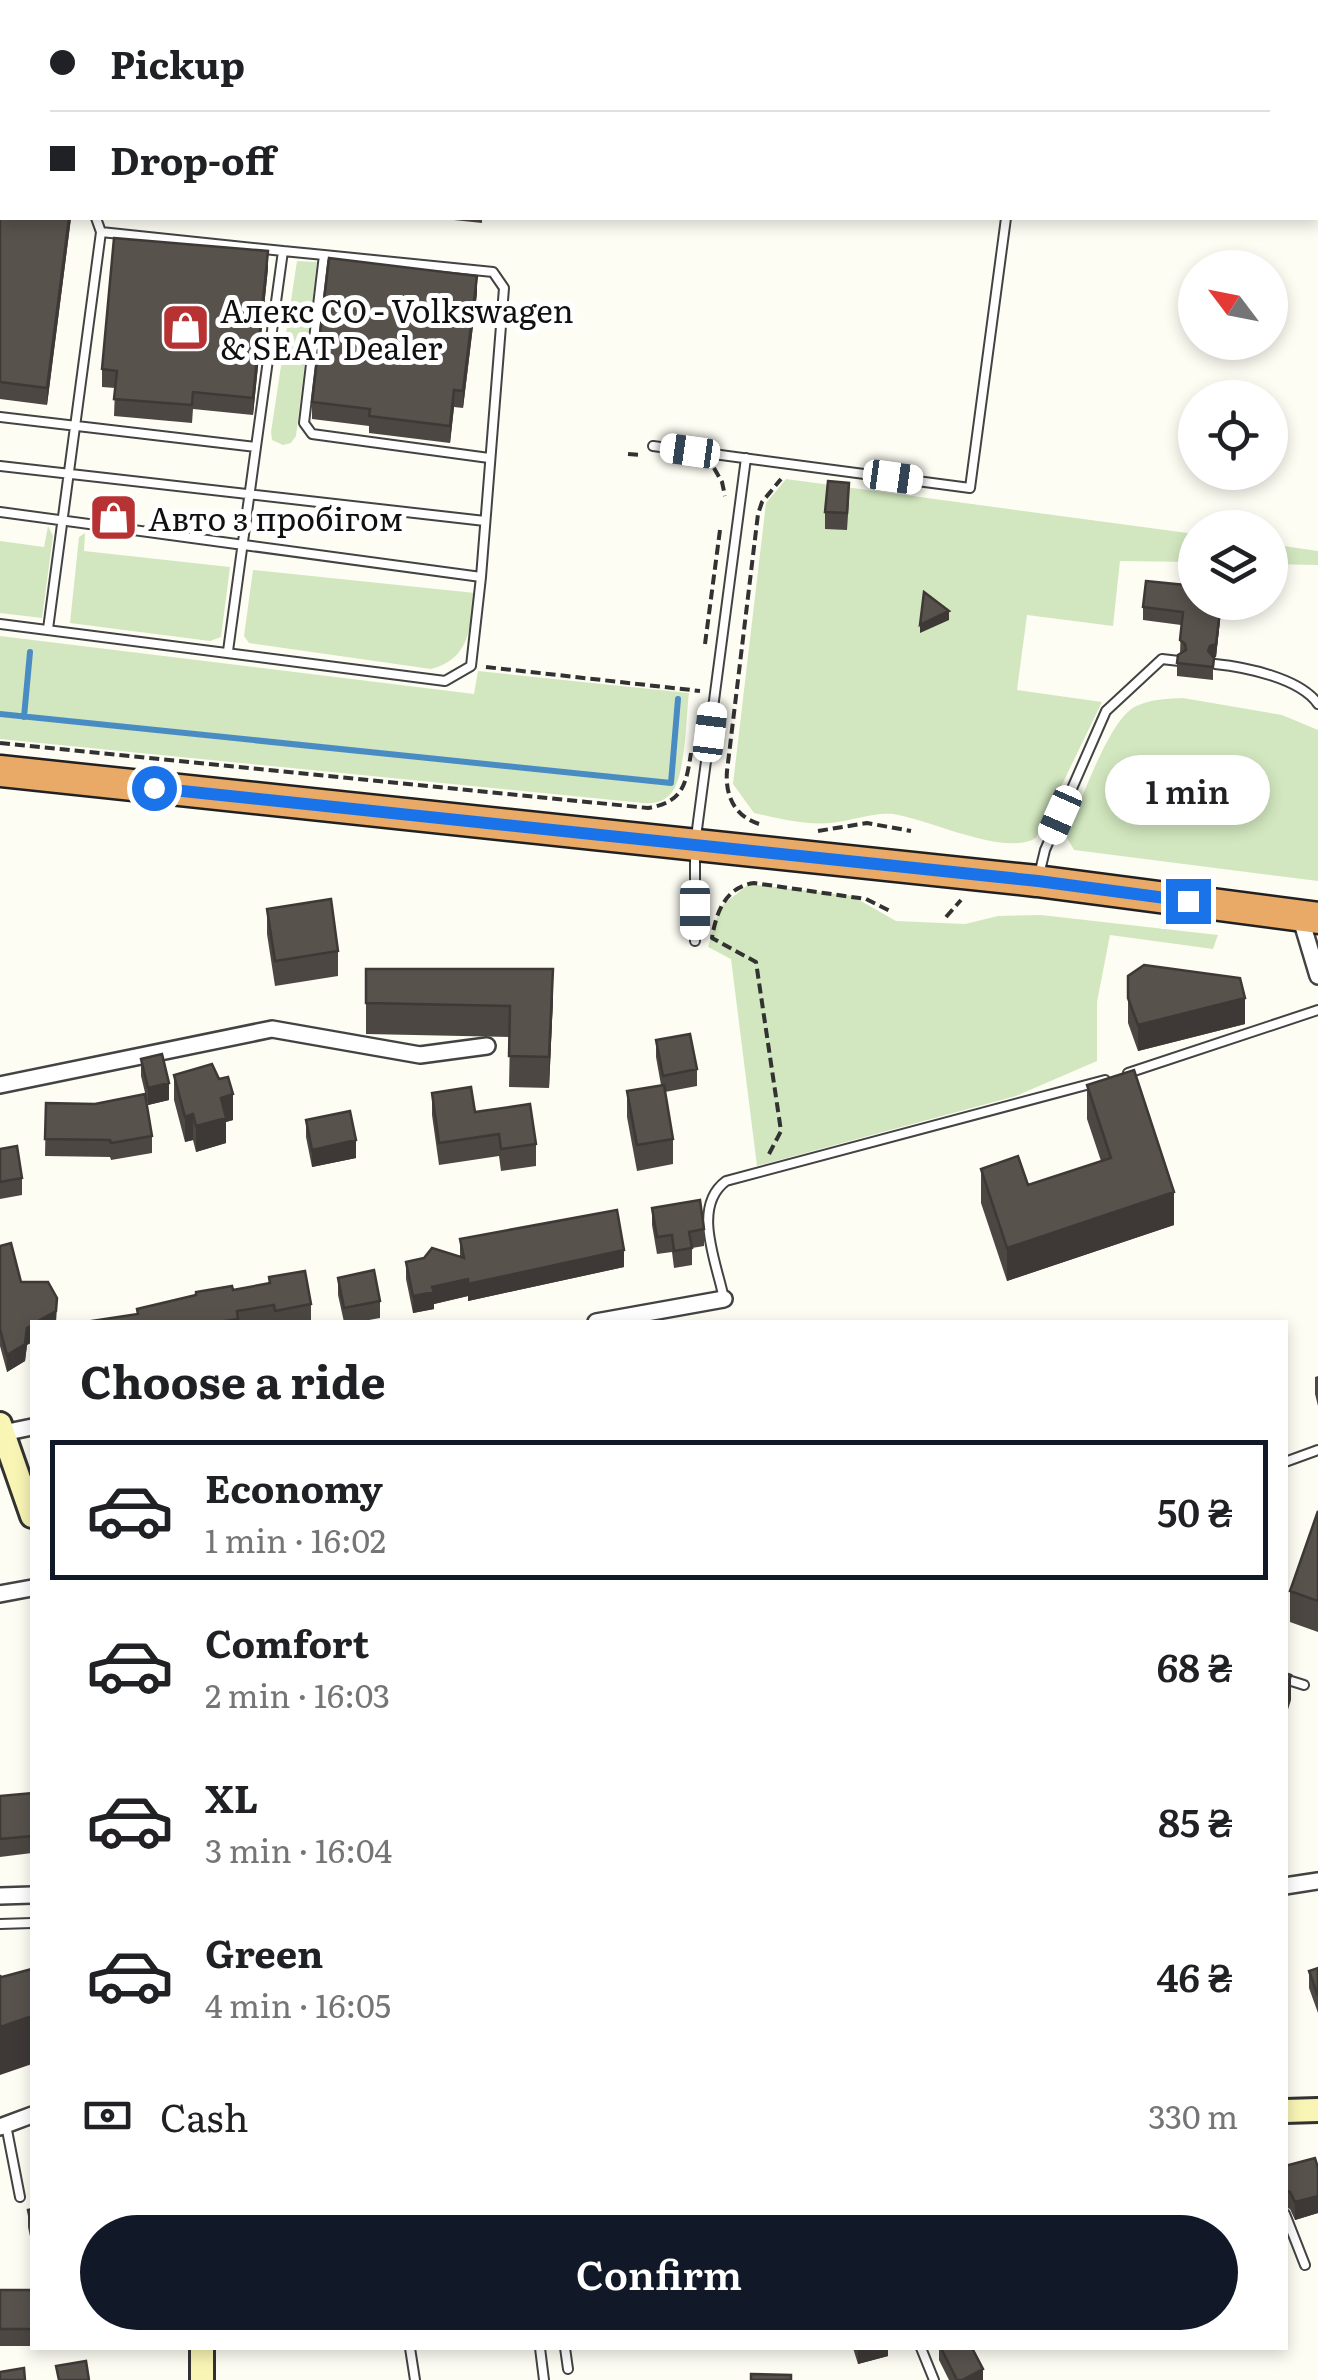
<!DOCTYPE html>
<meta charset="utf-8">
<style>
:root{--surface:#fff;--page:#f2f2f2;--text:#202124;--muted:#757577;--line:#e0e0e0;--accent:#111827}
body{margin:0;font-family:Literata,serif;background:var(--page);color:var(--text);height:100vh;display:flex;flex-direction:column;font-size:38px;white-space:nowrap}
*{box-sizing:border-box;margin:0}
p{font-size:32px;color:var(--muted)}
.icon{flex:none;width:55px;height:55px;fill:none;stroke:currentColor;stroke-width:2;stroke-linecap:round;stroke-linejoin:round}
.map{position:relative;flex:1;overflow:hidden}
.side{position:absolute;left:30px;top:1320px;width:1258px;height:1030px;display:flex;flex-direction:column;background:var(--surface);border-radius:0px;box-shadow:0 5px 15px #0003}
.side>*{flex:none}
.hud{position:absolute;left:0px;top:0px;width:1320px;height:220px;box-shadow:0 5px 15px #0003;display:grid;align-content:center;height:220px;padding:0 50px;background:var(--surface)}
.needle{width:65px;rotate:302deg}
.fabs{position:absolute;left:1178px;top:250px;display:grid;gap:20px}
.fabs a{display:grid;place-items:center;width:110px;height:110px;border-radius:50%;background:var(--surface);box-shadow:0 5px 15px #0003;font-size:50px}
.end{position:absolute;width:45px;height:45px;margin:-22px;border:12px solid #1a73e8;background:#fff;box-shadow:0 0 0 5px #fff}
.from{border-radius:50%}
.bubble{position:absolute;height:70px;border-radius:35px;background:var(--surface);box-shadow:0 5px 15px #0003;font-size:32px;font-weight:600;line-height:70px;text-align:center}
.car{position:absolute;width:30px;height:60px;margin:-30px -15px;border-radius:12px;box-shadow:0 0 8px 2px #0007;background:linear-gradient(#fff 24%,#345 0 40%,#fff 0 76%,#345 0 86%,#fff 0)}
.hud b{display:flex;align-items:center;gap:35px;height:95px;font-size:38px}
.hud b+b{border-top:2px solid var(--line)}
.hud i{width:25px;height:25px;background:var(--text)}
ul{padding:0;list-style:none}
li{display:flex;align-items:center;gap:30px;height:140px;margin:0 20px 15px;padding:0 30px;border:5px solid transparent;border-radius:0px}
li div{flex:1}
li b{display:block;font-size:38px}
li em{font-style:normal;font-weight:600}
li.selected{border-color:var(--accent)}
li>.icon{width:90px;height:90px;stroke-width:1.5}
h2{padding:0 50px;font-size:45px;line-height:120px}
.pay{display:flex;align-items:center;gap:25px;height:110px;padding:0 50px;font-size:38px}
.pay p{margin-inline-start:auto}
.primary-button{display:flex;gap:20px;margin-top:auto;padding:20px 50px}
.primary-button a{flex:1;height:115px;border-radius:60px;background:var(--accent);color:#fff;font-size:40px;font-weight:600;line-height:115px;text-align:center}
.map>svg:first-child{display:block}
.green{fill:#d2e7bf}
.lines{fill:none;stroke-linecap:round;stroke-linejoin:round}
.stream{stroke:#498cc4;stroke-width:6}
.lane-casing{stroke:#434343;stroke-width:12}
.street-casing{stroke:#434343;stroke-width:20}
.secondary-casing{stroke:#323232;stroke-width:28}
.highway-casing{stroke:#212121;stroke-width:35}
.path{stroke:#323232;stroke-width:4;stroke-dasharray:10 5;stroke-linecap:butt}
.lane{stroke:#fff;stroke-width:8}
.street{stroke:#fff;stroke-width:15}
.secondary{stroke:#f9f5b5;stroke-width:22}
.highway{stroke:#e9aa67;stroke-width:30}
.wall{fill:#4c4742}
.shaded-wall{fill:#3e3936}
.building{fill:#58524d;stroke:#3e3936;stroke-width:2.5}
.route{stroke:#1a73e8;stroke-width:12}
.labels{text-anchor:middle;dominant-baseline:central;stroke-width:10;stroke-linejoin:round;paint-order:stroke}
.poi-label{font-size:32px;fill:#101010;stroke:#fff;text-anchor:start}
</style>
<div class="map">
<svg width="1318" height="2380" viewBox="0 0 1318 2380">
<rect width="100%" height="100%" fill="#fefdf4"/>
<path class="green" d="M297,261L317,262L296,436L291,443L283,445L272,440L271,432Z
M786,479L1195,534V562L1120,561L1113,626L1027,615L1017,690L1102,702L1036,838C1004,857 929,819 893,814C874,812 851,821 831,823C804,825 781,819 754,813L733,784L766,503Z
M48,526L53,536L42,618L0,613V541L44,547Z
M85,533L84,551L230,567L221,637L210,641L70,623L79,537Z
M1270,544L1318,551V565L1270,564Z
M253,570L475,593C470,628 470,659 431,669L249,643L244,636Z
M0,636L474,694L478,671L689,693C686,716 686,774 672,792C665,802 654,804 643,803L0,739Z
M1183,698L1282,715L1318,730V881L1074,850L1066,836C1080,805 1105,730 1130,710C1145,699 1166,699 1183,698Z
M749,884L852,896L896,921L965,924L998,916L1041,915L1218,935L1213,949L1110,935L1097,1002V1061L1016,1096L757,1166L731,959L708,947L720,907Z"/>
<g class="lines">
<path class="stream" d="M0,714L671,783L678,699
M24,717L30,652"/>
<defs>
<path id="lane" d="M587,2V0
M0,143L2,144
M1318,210V211
M96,218L101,232
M283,251L324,255
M0,417L256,447L228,651
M653,446L970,488L1006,218
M0,466L485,521
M0,512L481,577
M0,624L445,681L471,666L481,577L504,288L493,272L324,255L304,423L312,434L489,458
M48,629L101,232L283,251L256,447
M1215,664C1245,667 1300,678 1318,704
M696,837L746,458
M695,851V941
M1039,875L1045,850L1106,711L1162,659L1179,661
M1128,1073L1318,1010
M724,1299C717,1263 691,1207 726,1181L1105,1080
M1285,1462L1318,1450
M1285,1679L1304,1685
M0,1924L32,1923
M6,2125L20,2197
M1285,2214L1305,2265
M410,2348L415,2380
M540,2348L544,2380
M565,2348L568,2369
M921,2348L934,2380"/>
<path id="street" d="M272,2L273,0
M0,79L2,80
M1300,916L1318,976
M0,1085L272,1029L420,1055L487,1046
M596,1322L724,1299
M3,1433L32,1427
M0,1594L32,1588
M1285,1886L1318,1881
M0,1896L32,1895
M0,2127L32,2115"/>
<path id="secondary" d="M0,1424L32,1516
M1285,2111L1318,2110
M202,2380V2348"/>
<path id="highway" d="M0,771L1037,881L1318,918"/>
</defs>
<use href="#lane" class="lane-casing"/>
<use href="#street" class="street-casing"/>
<use href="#secondary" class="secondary-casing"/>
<use href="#highway" class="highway-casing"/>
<path class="path" d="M628,454L641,455
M714,468L722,482L725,496
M705,644L720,530
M486,667L700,691
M0,743L648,808C683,802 686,785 691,753
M759,824C734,816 725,795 727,771L758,514L762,502L781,479
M818,831L867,823L911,831
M946,917L961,900
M769,1154L781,1131L756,962L712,938C716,913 725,887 754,883L866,899L892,912"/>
<use href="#lane" class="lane"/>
<use href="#street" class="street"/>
<use href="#secondary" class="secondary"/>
<use href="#highway" class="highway"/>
</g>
<path class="wall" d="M0,152L71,218L47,405L0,399Z
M435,218H482V223Z
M268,268L253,415L193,409L192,423L114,416L115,388L102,387V369Z
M477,293L463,408L454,407L450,443L369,433V426L312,419V402Z
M849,500L847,530L825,529V512Z
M1195,602H1222L1216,657H1213V680L1177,676V663L1180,654L1181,625L1143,620V607Z
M267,909L338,951V976L275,986L267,934Z
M366,969L553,999L549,1088L509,1087L510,1037L366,1034Z
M1128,976L1245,1024L1138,1051L1128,1023Z
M656,1040L697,1069V1086L665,1092L673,1139V1164L637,1171L627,1117V1091L661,1085L656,1057Z
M141,1059L169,1100L148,1105L141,1076Z
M174,1075L233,1120L226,1122V1143L196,1152L193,1140L185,1142L174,1100Z
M1087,1085L1174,1225L1007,1281L981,1203V1169L1028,1185L1101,1161L1087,1119Z
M432,1093L475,1112L536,1144V1166L501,1171L499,1156L439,1165L432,1115Z
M46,1103L152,1136V1153L111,1160L110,1157L45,1156Z
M306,1120L356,1158L312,1167L306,1137Z
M0,1149L22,1178V1195L0,1199Z
M652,1208L704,1229V1246L692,1248V1265L674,1268L672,1252L657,1254L652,1225Z
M460,1239L624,1267L468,1301V1296L434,1304V1309L413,1313L406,1279V1262L460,1257Z
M0,1246L21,1282L57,1298L56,1322H32V1342L27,1345L25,1361L7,1372L0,1346Z
M269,1277L311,1304V1322H85L137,1315V1309L269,1283Z
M338,1278L380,1301V1318L358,1322H344L338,1295Z
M1318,1376V1406L1315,1394V1377Z
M1318,1511V1632L1290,1622V1591Z
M32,1793V1853L0,1857V1796Z
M1318,1968V2013L1309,1988V1971Z
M1285,2166L1318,2168V2213L1295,2220L1290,2209L1285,2207Z
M32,2209V2246L28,2227V2210Z
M0,2290H32V2346H0Z
M853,2348H888V2356L858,2364Z
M939,2348H972L983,2380H949L939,2360Z"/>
<path class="shaded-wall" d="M69,218H71L47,405V388Z
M268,251V268L253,415V398Z
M477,276V293L463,408V391Z
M454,390V407L450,443V426Z
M1221,602H1222L1216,657L1210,659L1208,651Z
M949,611V620L920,633V625Z
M553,969V999L549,1088V1057Z
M1245,998V1024L1138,1051V1025Z
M169,1083V1100L148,1105V1088Z
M233,1094V1120L226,1122V1143L196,1152V1126L221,1098Z
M193,1114V1140L185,1142V1117Z
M356,1140V1158L312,1167V1150Z
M1174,1192V1225L1007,1281V1248Z
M624,1250V1267L468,1301V1284Z
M468,1279V1296L434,1304V1309L413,1313V1296L432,1287Z
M57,1298L56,1322H36Z
M32,1325V1342L27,1345L25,1361L7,1372V1355L27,1328Z
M1291,1675V1700L1285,1719V1694Z
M32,2016V2064L0,2075V2027Z
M1318,2196V2213L1295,2220V2202Z
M858,2348H888V2356L858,2364Z
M983,2369V2380H962Z"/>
<path class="building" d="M325,0H434V2H325Z
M599,0H1318V148V2H599Z
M0,152H2V218H69L47,388L0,382Z
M114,238L268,251L253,398L193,392L192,405L114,399L117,371L102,369Z
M329,258L477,276L463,391L454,390L450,426L369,416L370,409L312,402Z
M828,481L849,483L847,513L825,512Z
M1146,581L1195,586V602H1221L1216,644L1210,646L1208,651L1214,658L1213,667L1177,663L1178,655L1186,650L1185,644L1180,640L1183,612L1143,607Z
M924,592L949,611L920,625Z
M331,899L338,951L275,961L267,909Z
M1144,965L1240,978L1245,998L1138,1025L1128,998V976Z
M366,969H553L549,1057L509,1056L510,1006L366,1003Z
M690,1034L697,1069L663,1076L656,1040Z
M162,1054L169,1083L148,1088L141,1059Z
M212,1064L219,1079L228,1077L233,1094L221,1098L226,1118L196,1126L193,1114L185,1117L174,1075Z
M1134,1070L1174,1192L1007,1248L981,1169L1018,1156L1028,1185L1111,1158L1087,1085Z
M664,1085L673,1139L637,1145L627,1091Z
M471,1087L475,1112L530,1104L536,1144L501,1149L499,1134L439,1143L432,1093Z
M145,1094L152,1136L111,1143L110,1140L45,1139L46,1103L95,1104Z
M350,1111L356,1140L312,1150L306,1120Z
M17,1146L22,1178L0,1182V1149Z
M700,1200L704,1229L689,1232L692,1248L674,1251L672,1235L657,1237L652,1208Z
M617,1210L624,1250L468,1284V1279L432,1287L434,1292L413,1296L406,1262L424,1258L432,1248L464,1258L460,1239Z
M11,1243L21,1282H48L57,1298L56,1311L36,1322H32V1325L27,1328L25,1344L7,1355L0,1329V1246Z
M374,1270L380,1301L344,1308L338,1278Z
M305,1271L311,1304L275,1311L274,1305L237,1311L238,1319L219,1322H85L138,1314L137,1309L196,1295V1292L232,1286L233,1290L270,1283L269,1277Z
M1318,1511V1601L1290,1591Z
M1285,1673L1291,1675L1285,1694Z
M32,1793V1836L0,1839V1796Z
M1318,1968V1996L1309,1971Z
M32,1969V2016L0,2027V1976L2,1977Z
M1315,2158L1318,2168V2196L1295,2202L1290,2192L1285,2190V2166Z
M32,2209V2229L28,2210Z
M0,2290H32V2329H0Z
M941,2348H972L983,2369L962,2380H957Z
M86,2361L89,2380H59L56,2366Z
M24,2368L25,2380H0V2372Z
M751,2374L791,2375V2380H751Z"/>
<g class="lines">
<path class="route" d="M154,788L1038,881L1188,901"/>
</g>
<defs>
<symbol id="shop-square" viewBox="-11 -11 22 22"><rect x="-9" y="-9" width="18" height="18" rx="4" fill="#b73232" stroke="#fff"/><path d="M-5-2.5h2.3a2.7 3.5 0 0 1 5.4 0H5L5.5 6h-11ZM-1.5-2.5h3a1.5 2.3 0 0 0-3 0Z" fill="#fff"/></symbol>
</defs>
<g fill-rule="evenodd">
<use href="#shop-square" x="158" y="300" width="55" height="55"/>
<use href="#shop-square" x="86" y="490" width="55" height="55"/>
</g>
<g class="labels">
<g class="poi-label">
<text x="220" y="309">Алекс CO - Volkswagen<tspan x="220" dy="37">&amp; SEAT Dealer</tspan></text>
<text x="148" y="517">Авто з пробігом</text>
</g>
</g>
</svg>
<div class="fabs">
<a><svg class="needle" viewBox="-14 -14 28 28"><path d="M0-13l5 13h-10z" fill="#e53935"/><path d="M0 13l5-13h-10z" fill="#757577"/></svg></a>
<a><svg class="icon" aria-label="locate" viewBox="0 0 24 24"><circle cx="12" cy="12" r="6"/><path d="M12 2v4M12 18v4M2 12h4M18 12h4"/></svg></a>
<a><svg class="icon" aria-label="layers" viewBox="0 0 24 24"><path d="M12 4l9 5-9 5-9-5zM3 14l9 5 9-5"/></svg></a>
</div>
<i class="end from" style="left:154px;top:788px"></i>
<i class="end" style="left:1188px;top:901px"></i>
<div class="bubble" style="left:1105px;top:755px;width:165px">1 min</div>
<i class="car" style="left:690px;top:451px;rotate:278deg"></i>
<i class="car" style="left:893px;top:477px;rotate:98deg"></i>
<i class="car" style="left:710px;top:732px;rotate:7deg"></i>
<i class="car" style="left:1060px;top:815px;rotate:204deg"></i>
<i class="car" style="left:695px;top:910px;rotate:180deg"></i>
<div class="hud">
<b><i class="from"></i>Pickup</b>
<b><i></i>Drop-off</b>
</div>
<section class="side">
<h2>Choose a ride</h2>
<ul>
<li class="selected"><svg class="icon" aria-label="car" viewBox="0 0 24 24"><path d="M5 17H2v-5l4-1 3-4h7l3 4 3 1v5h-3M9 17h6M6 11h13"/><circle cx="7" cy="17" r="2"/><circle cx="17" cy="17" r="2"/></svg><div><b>Economy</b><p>1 min · 16:02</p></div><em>50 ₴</em></li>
<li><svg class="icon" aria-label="car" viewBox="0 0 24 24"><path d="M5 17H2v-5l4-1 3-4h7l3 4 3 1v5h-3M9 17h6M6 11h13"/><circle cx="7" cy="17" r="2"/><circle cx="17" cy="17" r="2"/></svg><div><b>Comfort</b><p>2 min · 16:03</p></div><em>68 ₴</em></li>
<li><svg class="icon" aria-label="car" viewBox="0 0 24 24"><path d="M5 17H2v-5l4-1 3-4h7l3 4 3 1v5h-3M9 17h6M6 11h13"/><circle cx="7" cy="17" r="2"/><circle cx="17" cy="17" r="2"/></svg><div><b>XL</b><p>3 min · 16:04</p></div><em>85 ₴</em></li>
<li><svg class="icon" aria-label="car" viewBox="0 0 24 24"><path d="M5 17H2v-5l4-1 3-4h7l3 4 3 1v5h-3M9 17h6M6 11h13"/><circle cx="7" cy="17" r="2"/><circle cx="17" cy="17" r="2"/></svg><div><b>Green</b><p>4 min · 16:05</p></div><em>46 ₴</em></li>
</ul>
<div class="pay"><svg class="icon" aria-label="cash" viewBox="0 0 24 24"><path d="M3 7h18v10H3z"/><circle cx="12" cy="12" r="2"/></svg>Cash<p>330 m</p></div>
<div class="primary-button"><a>Confirm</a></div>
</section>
</div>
